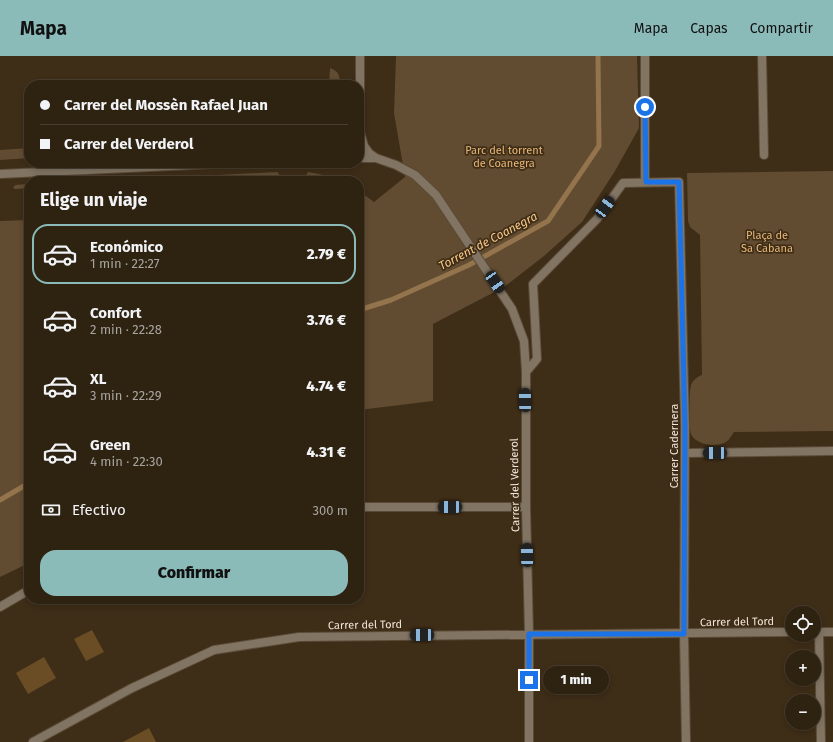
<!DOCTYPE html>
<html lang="es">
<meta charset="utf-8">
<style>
:root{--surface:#2e2211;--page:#362a1a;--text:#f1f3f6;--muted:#a7a49f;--line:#493f31;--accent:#8bbbb9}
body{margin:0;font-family:"Fira Sans",sans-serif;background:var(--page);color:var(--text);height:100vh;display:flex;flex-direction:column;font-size:15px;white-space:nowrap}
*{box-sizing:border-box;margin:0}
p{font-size:13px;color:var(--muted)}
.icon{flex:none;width:22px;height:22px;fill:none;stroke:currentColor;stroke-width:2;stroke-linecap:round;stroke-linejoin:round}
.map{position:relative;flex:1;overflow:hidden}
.panel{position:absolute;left:24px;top:120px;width:340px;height:428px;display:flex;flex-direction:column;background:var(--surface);border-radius:16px;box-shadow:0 2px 6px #0003,0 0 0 1px var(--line)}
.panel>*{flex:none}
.guide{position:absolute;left:24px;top:24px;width:340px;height:88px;border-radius:16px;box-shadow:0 2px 6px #0003,0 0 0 1px var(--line);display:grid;align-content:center;height:88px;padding:0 16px;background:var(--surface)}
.fabs{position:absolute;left:785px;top:550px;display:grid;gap:8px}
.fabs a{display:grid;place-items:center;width:36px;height:36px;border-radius:50%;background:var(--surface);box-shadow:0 2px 6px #0003,0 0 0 1px var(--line);font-size:20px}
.end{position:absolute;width:18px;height:18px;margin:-9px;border:5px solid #1a73e8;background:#fff;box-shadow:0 0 0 2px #fff}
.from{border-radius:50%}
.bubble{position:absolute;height:28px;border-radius:14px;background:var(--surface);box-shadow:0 2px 6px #0003,0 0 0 1px var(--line);font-size:13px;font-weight:800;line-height:28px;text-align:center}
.car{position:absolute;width:12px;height:24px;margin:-12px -6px;border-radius:5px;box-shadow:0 0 3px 1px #0007;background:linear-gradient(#222 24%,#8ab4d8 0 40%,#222 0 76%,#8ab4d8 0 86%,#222 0)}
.guide b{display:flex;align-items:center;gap:14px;height:38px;font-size:15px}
.guide b+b{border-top:1px solid var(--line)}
.guide i{width:10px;height:10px;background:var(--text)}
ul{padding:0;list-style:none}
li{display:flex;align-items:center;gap:12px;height:60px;margin:0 8px 6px;padding:0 8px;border:2px solid transparent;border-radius:16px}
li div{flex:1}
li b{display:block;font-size:15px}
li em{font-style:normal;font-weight:800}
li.active{border-color:var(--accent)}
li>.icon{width:36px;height:36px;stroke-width:1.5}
h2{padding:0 16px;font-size:18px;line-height:48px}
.pay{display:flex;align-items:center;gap:10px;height:44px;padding:0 16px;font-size:15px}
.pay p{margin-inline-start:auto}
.cta{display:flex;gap:8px;margin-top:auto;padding:8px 16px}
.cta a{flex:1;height:46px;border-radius:16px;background:var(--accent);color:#111;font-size:16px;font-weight:800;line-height:46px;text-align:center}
header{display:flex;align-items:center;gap:24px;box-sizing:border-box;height:56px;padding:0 20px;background:var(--accent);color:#111}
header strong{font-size:19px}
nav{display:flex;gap:22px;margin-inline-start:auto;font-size:14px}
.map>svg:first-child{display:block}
.green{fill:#614c32}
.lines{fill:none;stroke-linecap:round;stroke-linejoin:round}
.stream{stroke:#93744c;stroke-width:5}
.building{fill:#6a4d25}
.street-casing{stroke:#5b4b36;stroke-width:10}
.street{stroke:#817463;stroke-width:8}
.route{stroke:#1a73e8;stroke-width:5}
.labels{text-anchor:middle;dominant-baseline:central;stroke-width:3.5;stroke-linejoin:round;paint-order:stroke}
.park-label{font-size:11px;fill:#e8b778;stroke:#3e2d17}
.street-label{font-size:11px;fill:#f1e6d9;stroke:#3e2d17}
.water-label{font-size:12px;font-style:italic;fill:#f8c788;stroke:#3e2d17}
</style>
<header>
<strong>Mapa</strong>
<nav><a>Mapa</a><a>Capas</a><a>Compartir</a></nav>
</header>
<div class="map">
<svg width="833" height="686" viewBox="0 0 833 686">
<rect width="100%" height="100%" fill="#3e2d17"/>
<path class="green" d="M396,0H637L639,72L615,115L582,166L544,200L504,231L433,268V345L359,354V135L374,146L405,121L394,57Z
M330,12C339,15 340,20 340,29H329Z
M29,92V102L0,104V94Z
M833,115V375L734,376C731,380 729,385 724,387C715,391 696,389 691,378C689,374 689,334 691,329C693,324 697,321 702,319L700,179L690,171L688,165L687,117Z
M277,116L279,118V120L173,125H160V124L162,122Z
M308,116L344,123L346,125H303Z
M29,128V132L15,133L13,132L15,129Z
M29,164V507L0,521V165Z"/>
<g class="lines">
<path class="stream" d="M359,254L391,244L469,209L548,165L599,90L598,0
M0,444L29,427"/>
</g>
<path class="building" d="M92,574L104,596L86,605L74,583Z
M44,601L56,622L28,638L16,617Z
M149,672L156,686H123Z"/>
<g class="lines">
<defs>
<path id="street" d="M360,0V76L364,90L369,97L376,102L396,109L415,119L436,139L512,253L524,285L526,316V451L529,578V686
M645,0V126
M762,0L764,99
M359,102H376
M0,118L235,107
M526,316L537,303L533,228L597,163L623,127L679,126L685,370L684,578L686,686
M685,397L833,395
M359,451H526
M0,551L29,534
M814,576H833
M819,576L821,686
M33,686L132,632L214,594L299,581L792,576"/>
</defs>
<use href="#street" class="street-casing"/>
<use href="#street" class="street"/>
</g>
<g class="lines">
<path class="route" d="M529,624V578H684L685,370L679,126H646L645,51"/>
</g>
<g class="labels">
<g class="park-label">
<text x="504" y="94">Parc del torrent<tspan x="504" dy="13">de Coanegra</tspan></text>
<text x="767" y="179">Plaça de<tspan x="767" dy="13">Sa Cabana</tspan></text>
</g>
<g class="street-label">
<text transform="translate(674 390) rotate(-90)">Carrer Cadernera</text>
<text transform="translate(515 429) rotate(-91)">Carrer del Verderol</text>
<text transform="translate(737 566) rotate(-1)">Carrer del Tord</text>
<text transform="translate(365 569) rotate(-1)">Carrer del Tord</text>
</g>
<g class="water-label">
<text transform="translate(488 185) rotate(-28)">Torrent de Coanegra</text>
</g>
</g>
</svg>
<div class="fabs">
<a><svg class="icon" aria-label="locate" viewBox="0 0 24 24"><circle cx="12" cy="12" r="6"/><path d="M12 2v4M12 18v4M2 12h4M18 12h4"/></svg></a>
<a>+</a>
<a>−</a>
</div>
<i class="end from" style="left:645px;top:51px"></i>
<i class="end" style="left:529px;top:624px"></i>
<div class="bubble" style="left:543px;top:610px;width:66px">1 min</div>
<i class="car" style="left:605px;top:151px;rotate:36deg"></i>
<i class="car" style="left:495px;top:226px;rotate:146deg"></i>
<i class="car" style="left:525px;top:344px;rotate:359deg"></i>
<i class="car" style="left:715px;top:397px;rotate:269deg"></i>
<i class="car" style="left:450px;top:451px;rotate:270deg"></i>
<i class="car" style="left:527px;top:499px;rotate:359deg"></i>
<i class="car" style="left:422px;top:579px;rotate:270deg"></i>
<div class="guide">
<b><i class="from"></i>Carrer del Mossèn Rafael Juan</b>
<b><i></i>Carrer del Verderol</b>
</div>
<section class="panel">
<h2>Elige un viaje</h2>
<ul>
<li class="active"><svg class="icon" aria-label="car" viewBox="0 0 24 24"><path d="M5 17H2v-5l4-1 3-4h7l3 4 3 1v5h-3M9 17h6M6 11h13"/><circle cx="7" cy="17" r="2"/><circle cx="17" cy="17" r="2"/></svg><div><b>Económico</b><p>1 min · 22:27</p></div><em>2.79 €</em></li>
<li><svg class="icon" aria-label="car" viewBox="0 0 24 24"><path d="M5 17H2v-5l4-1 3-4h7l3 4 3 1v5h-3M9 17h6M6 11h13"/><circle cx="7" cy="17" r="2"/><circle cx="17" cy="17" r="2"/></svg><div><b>Confort</b><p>2 min · 22:28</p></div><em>3.76 €</em></li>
<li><svg class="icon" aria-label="car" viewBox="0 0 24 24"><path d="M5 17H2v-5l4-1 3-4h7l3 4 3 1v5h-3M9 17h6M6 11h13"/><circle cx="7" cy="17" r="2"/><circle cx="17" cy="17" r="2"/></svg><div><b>XL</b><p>3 min · 22:29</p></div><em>4.74 €</em></li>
<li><svg class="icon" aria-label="car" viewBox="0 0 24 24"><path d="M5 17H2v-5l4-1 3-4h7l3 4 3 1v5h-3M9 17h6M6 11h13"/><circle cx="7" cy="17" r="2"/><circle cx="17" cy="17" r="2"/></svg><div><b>Green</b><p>4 min · 22:30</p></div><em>4.31 €</em></li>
</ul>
<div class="pay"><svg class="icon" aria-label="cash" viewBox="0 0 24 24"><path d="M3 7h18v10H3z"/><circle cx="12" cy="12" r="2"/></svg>Efectivo<p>300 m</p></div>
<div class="cta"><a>Confirmar</a></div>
</section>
</div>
